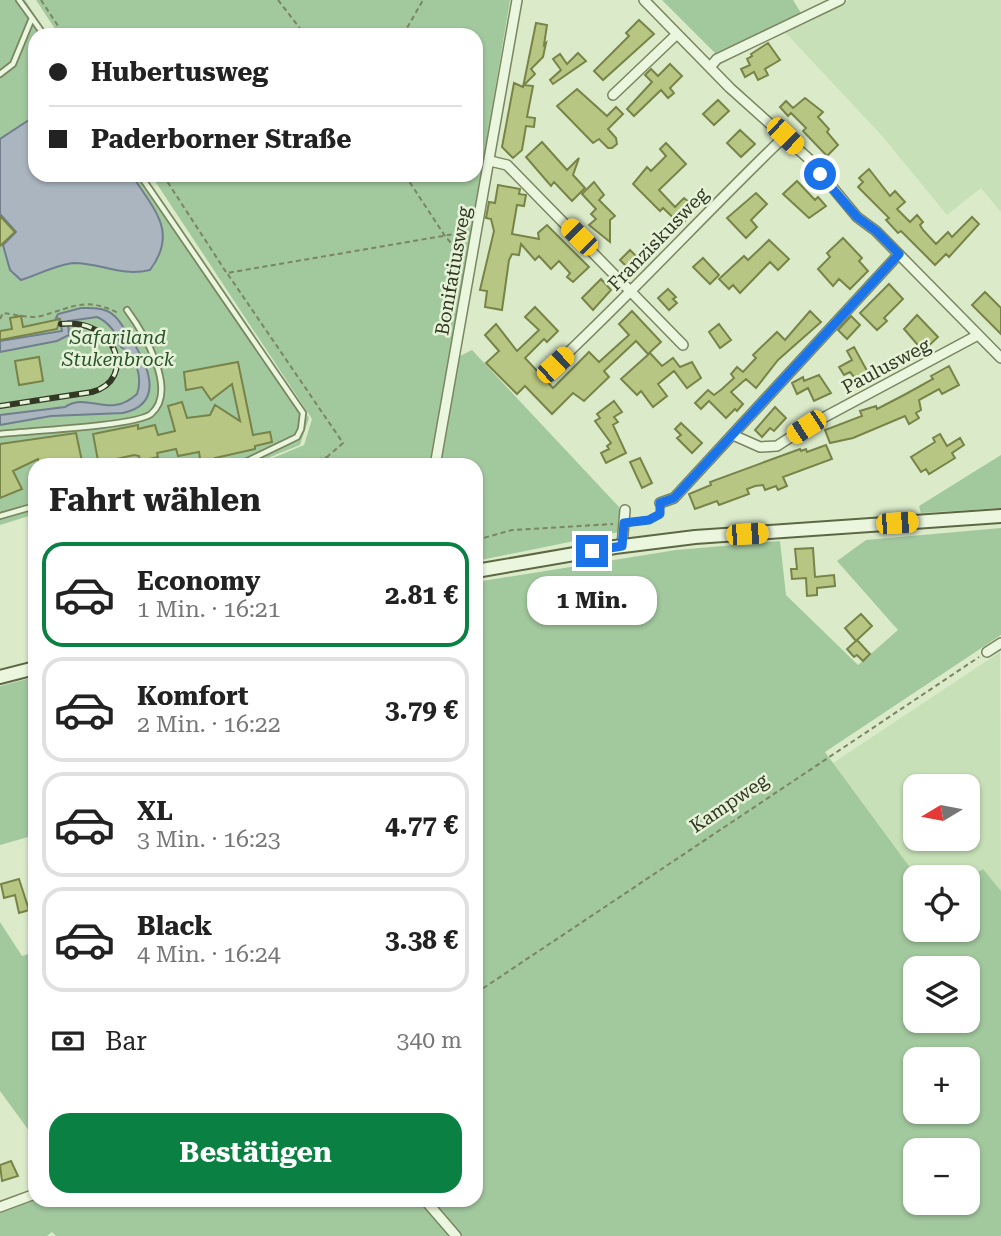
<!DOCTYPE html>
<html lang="de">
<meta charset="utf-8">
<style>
:root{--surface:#fff;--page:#f6f6f6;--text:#222;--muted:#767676;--line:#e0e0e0;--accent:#0b8043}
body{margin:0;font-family:"Roboto Serif",serif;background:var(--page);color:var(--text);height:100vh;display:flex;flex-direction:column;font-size:26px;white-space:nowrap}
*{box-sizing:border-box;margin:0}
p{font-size:23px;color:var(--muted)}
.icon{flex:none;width:38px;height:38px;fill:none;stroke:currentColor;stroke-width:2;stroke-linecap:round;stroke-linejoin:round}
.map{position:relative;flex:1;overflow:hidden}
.side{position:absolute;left:28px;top:458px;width:455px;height:749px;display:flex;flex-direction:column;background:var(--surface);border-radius:21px;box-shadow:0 2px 5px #0004}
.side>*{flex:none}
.hud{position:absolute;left:28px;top:28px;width:455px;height:154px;border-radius:21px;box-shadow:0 2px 5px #0004;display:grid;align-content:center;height:154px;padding:0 21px;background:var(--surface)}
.needle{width:46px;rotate:260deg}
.controls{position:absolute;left:903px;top:774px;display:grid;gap:14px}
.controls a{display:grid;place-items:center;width:77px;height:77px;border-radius:14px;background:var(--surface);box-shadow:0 2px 5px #0004;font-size:35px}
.end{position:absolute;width:32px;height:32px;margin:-16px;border:9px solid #1a73e8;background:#fff;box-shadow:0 0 0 4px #fff}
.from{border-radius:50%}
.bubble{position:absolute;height:49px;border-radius:21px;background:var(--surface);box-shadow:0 2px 5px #0004;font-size:23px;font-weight:700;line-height:49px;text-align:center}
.car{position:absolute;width:21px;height:42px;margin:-21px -10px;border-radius:9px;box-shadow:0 0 5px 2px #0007;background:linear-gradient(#f5c518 24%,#345 0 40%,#f5c518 0 76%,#345 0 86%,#f5c518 0)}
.hud b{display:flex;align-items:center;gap:24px;height:66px;font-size:26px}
.hud b+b{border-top:2px solid var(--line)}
.hud i{width:18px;height:18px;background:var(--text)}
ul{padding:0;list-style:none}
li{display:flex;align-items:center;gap:21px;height:105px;margin:0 14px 10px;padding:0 7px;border:4px solid var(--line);border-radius:21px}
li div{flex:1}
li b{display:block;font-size:26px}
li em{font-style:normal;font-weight:700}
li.selected{border-color:var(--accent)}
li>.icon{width:63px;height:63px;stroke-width:1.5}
h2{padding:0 21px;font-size:32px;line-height:84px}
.pay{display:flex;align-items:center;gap:18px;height:77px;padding:0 21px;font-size:26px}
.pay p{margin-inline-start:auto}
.action{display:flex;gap:14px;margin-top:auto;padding:14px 21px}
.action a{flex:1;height:80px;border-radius:21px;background:var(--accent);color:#fff;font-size:28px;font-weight:700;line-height:80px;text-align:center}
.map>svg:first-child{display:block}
.farmland{fill:#c7e0b8;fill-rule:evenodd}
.green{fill:#a2c89e;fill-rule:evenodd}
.water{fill:#aab5c0;stroke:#717e8e;stroke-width:2}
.building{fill:#b8c683;stroke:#788348;stroke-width:2}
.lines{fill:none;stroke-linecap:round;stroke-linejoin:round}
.service-casing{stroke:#7a8660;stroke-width:8}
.minor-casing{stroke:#7a8660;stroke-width:12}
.secondary-casing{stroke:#5d6843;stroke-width:16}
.path{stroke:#7a8660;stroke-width:2;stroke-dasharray:5 3.5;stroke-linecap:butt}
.service{stroke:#eaf6dd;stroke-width:4.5}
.minor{stroke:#eaf6dd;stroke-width:9}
.secondary{stroke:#eaf6dd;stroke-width:12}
.rail-casing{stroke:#323822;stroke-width:6}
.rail{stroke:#e6f3d9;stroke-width:3.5;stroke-dasharray:10;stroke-linecap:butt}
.route{stroke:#1a73e8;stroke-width:9}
.labels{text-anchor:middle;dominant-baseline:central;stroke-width:5;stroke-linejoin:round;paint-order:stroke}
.street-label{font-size:19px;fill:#323822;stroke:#e6f3d9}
.park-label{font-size:19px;font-style:italic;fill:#2a532c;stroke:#e6f3d9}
</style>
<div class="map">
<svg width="1001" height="1236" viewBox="0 0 1001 1236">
<rect width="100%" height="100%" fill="#dbebca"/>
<path class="farmland" d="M849,0H1001V212L981,188L947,215L883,137L784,31Z
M1000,652L1001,891L983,869L968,878L917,877L833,763ZM915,786H968V838H915Z"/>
<path class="green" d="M0,0H25L48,35H35V175H144L309,418L300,445L251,465L35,466V514L0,525Z
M36,0H510L450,361L472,350L619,507V532L476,561V466L256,465L304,445L312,419L151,175H476V35H59Z
M662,0H793L801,13L715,53Z
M1001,455V508L921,513L919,506Z
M1001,528V635L825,752L917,877L915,929H968V878L983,869L1001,891V1236H56L52,1232L47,1236H0V1213L35,1200H476V582L676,550L780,541L786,595L858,665L898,630L837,561L866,540ZM915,968H968V1020H915ZM915,1059H968V1111H915ZM915,1150H968V1202H915Z
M35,677V835L0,845V686Z
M0,922L22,956L35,952V1139L0,1091Z"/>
<path class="water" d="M35,116V175H132C153,209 179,231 150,270C121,277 101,263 74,263C58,264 37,275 21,280L10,270L3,245L16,232L0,214V139Z
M81,308C90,308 99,307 107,311C117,315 123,327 128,335C146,360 168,403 123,413L51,416L0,425V415L65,407C87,391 109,420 137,394C143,377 136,356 121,347C118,335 109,322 97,317L68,321L69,335L57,341L0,352V341L62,331L60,319L56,318L58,314Z"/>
<path class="building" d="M639,20L654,34L603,80L594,71L629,36L626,33Z
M536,23L547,25L544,45L546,43L543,57L531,69L535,74L524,85L533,86L527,117L535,118L534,127L526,126L522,150L513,158L502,147L514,83L523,87Z
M768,43L780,60L765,69L768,75L758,80L754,72L745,77L741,69L750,65L747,59L752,56L751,54Z
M578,53L586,61L553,84L550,80L561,70L553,59L560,54L567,64Z
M670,64L682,76L670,88L674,93L668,98L661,90L634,116L627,109L652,82L645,75L651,69L658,76Z
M577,89L607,116L616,107L623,114L608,129L616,138L617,144L612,148H608L599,139L593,143L557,106Z
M805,98L823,112L818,117L829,129L827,132L838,145L827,156L803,131L806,128L791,113L788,116L780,107L786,101L793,108Z
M718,100L729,111L714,125L703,114Z
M740,130L755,144L741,157L727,143Z
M542,142L567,170L579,158L573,175L585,188L572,201L554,182L551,186L526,157Z
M666,143L686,164L659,190L675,207L684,198L690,203L686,208L692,214L681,225L663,208L660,211L633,184L647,167L651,171L666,156L660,149Z
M869,169L890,196L895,191L905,202L897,209L910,222L917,215L923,222L920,225L923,230L936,244L948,232L952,237L972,217L979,224L949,257L946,254L935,265L901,231L898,233L886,220L889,218L858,187L863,182L859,178Z
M797,181L815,200L818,197L826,206L809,218L783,194Z
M594,182L604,195L599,200L615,216L610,220V242L589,225L596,219L591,214L596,209L582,194Z
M498,185L520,189L519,194L526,195L524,206L517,205L512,234L539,239L538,233L547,225L589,267L573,282L567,277L570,273L559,261L551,269L539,256L535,260L521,244L519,255L512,254L509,260L502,310L485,307L487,291L480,290L494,231L491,219L486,218L489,202L495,203Z
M756,193L767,204L751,220L757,227L746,238L727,218Z
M0,216L15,232L0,246Z
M843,238L862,258L859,261L868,271L850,289L839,279L833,286L818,269L830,257L827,253Z
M769,240L789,259L778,270L770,262L740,293L733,285L729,289L719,279L744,256L748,260Z
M630,250L643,263L633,273L620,260Z
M703,258L719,275L710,284L693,267Z
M601,279L611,290L593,310L582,298Z
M889,284L903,299L884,318L887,321L877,330L860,313Z
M668,289L676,297L673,299L677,303L669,310L658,298Z
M985,292L1001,308V334L972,305Z
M535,307L558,331L547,342L544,339L525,358L553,388L589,352L599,362L620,343L629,335L619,324L632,311L661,342L648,354L636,341L604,371L609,377L584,401L573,393L552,414L525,386L517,394L486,363L499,351L485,335L496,324L517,351L539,330L525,317Z
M810,311L821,322L778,360L756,388L746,379L731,392L743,404L737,411L735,409L726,418L709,401L701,409L695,403L708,390L714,395L722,389L734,378L731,374L737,367L743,372L756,358L753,355L777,332L785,340Z
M917,315L938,337L923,351L904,329Z
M21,316L23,327L60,319L57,329L0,340V331L12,329L10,318Z
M851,316L860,325L847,339L838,330Z
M719,324L731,340L720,348L709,332Z
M854,347L871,378L860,384L850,372L844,375L839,367L852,360L847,351Z
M650,353L662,366L673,358L680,367L692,362L701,378L687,388L674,371L658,384L667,396L653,407L641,391L637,395L621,379Z
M39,357L43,381L19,385L15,361Z
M238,362L253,435L270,432L272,442L255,446V449L215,458L216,466H201L199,452L178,456L176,449L157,453L158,457L140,461L139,456L134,455L107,461L108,466H99L93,434L138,425V429L155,425L158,435L175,431L168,406L182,402L187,418L210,415L215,405L240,421L232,384L211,400L202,387L186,390L184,372Z
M949,366L959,385L942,394L939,389L919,400L921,410L916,413L919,418L909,424L905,416L853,438L830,443L825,430L862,416L860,411L876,406L877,409L904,395L933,379L931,376Z
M819,375L831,393L814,401L808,388L797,394L792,383L803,377L804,381Z
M614,401L622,412L614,417L618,422L613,425L626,453L606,463L601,453L609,449L607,446L611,443L595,421L600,418L597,414Z
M775,407L786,418L774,431L770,428L762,437L755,430Z
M681,423L702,443L692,453L677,438L681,435L675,429Z
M76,433L83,466H39L38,459L13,471L22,489L0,498V444Z
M940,434L947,446L960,438L964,445L952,453L955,458L929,474L926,469L921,472L911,457L935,442L933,438Z
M826,445L832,459L783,477L787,486L778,490L776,486L765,490L763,485L755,486L747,489L749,494L719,505L717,501L695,509L689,494L711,485L710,482L800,449L801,451L806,449L807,452Z
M640,458L652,483L642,488L630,462Z
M813,548L815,577L834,575L835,586L817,588V595L807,596L806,578L792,579L791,569H797L795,549Z
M861,614L872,626L856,641L845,628Z
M857,640L870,654L863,661L857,655L854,657L847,649Z
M19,879L29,910L19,913L15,895L4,898L1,884Z
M11,1161L18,1176L2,1181L0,1165Z"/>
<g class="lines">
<defs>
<path id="service" d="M32,18L44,35
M0,74L13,64L32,18L19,0
M140,175L303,413L301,429L297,437L237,466
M0,434C26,431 136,426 151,414C179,390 143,332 127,310
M0,516L35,506
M625,523L648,520L660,514V504"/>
<path id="minor" d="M644,0L730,88L809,159L857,217L876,231L1001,358
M710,67L717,59L840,0
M613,95L677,34
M490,161L507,165L683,345
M555,365C634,291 707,211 785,136
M733,435L760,447L777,446L806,427L978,335
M435,466L517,0
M660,503L674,498L899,254
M622,546L625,510
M987,652L1001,643
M425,1200L456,1236
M0,1207L35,1194"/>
<path id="secondary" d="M476,571L615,547L695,537L1001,516
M0,677L35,668"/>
</defs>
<use href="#service" class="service-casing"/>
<use href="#minor" class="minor-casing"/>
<use href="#secondary" class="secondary-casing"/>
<path class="path" d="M41,0L64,35
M278,0L305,35
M403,35L423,0
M163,175L226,272
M405,175L445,236L463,257
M0,319L3,313C14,314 30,319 41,316C74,307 86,296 120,314
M292,466L327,457
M325,466L328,456L343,443L227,273L466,232
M476,540L512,530L613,524
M476,993L979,657"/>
<use href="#service" class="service"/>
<use href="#minor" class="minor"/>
<use href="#secondary" class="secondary"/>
<defs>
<path id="rail" d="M0,406L92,392C138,379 116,317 61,324"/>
</defs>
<use href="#rail" class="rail-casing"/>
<use href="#rail" class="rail"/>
</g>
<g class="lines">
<path class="route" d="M592,551L622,546L624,523L649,520L660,514V503L674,498L899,254L876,231L857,217L820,174"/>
</g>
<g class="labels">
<g class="street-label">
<text transform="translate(658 239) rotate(-46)">Franziskusweg</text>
<text transform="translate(453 271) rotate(-80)">Bonifatiusweg</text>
<text transform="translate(886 366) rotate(-28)">Paulusweg</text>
<text transform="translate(729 803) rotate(-34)">Kampweg</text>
</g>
<g class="park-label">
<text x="118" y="337">Safariland<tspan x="118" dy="22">Stukenbrock</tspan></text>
</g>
</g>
</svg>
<div class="controls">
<a><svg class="needle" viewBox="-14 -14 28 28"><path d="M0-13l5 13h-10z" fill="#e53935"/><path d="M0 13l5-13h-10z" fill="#767676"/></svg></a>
<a><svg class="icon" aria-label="locate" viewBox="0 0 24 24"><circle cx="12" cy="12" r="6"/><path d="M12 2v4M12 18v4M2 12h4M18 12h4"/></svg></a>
<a><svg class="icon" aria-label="layers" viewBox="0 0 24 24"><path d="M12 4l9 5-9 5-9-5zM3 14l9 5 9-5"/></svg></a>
<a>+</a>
<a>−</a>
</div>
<i class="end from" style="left:820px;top:174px"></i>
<i class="end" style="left:592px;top:551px"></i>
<div class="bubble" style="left:527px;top:576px;width:130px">1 Min.</div>
<i class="car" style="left:785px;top:136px;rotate:134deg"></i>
<i class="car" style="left:579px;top:237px;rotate:315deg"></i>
<i class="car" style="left:555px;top:365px;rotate:47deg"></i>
<i class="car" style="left:806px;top:427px;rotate:237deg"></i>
<i class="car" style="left:897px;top:523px;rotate:86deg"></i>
<i class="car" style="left:747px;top:534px;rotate:86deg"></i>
<div class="hud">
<b><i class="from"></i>Hubertusweg</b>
<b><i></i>Paderborner Straße</b>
</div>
<section class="side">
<h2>Fahrt wählen</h2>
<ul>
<li class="selected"><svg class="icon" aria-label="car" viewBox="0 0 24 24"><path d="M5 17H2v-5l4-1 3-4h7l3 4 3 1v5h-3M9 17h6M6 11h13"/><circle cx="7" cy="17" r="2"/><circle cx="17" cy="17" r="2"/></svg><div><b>Economy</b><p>1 Min. · 16:21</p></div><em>2.81 €</em></li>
<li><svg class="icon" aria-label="car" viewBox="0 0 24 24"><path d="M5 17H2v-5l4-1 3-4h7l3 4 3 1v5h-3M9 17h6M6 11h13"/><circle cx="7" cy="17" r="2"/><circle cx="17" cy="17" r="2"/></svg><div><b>Komfort</b><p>2 Min. · 16:22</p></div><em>3.79 €</em></li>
<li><svg class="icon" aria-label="car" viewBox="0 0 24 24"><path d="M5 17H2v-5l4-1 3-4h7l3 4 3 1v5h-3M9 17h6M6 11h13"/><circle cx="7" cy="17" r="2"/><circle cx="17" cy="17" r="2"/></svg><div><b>XL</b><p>3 Min. · 16:23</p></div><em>4.77 €</em></li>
<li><svg class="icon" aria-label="car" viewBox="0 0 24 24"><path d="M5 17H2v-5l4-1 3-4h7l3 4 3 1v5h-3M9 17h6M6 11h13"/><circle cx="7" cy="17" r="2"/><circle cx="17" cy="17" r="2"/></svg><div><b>Black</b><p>4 Min. · 16:24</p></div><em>3.38 €</em></li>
</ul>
<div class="pay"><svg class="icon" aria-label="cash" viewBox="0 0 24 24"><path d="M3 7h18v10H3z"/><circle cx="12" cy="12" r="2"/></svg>Bar<p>340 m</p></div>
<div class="action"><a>Bestätigen</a></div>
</section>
</div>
